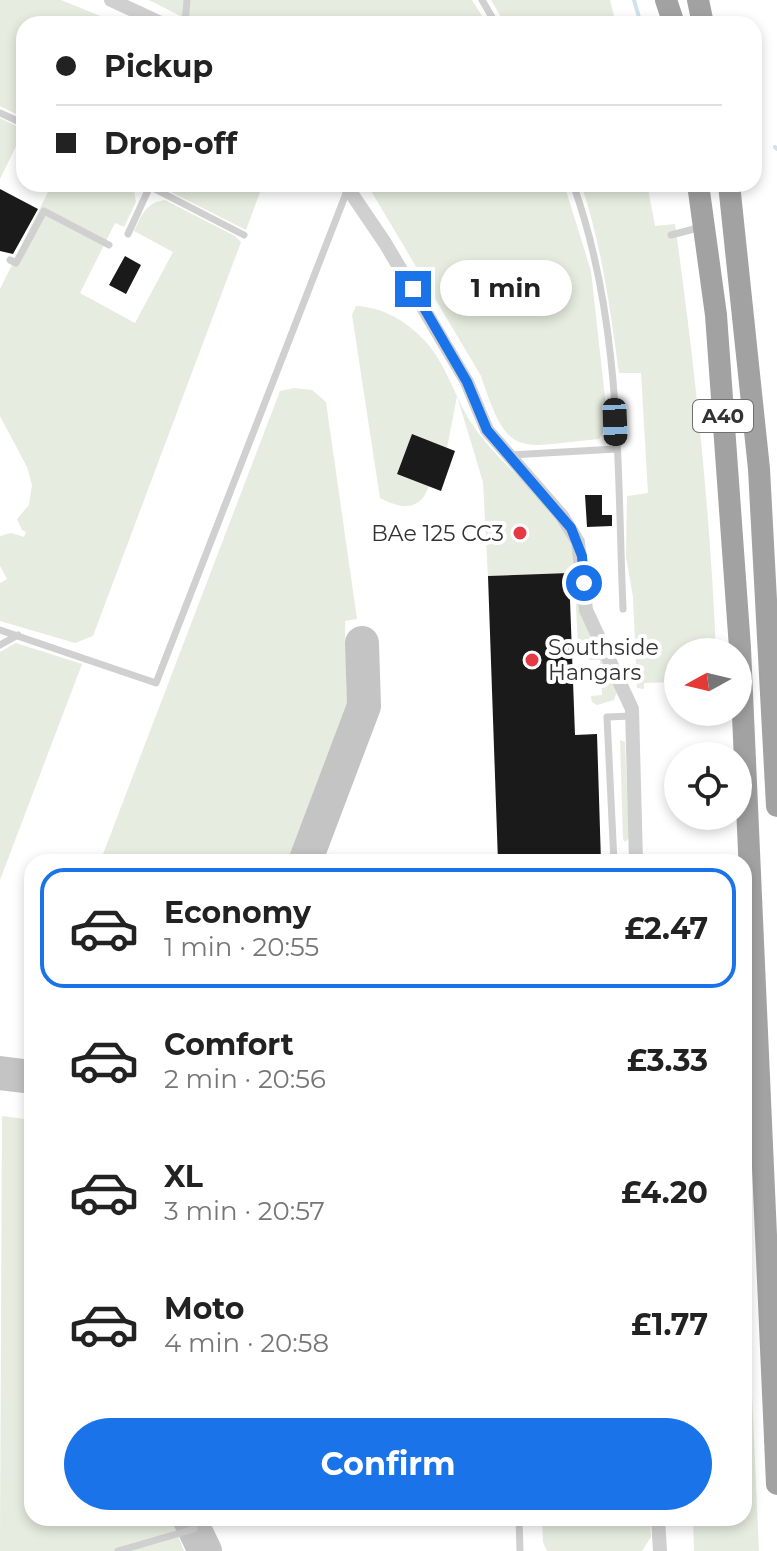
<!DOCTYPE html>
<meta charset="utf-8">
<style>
:root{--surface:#fff;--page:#f6f6f6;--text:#222;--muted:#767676;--line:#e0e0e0;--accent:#1a73e8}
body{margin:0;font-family:Montserrat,sans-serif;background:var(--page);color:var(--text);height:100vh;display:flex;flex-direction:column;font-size:30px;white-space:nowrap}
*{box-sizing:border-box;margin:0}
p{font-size:26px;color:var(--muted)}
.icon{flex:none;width:44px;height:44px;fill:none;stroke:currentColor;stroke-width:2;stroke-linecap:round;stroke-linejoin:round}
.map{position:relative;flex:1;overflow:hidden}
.sheet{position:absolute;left:24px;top:854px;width:728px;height:672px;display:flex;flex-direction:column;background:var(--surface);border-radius:24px;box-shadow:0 4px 12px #0003}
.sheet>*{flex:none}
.guide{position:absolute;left:16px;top:16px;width:746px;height:176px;border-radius:24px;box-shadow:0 4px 12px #0003;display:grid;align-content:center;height:176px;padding:0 40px;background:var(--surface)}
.needle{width:52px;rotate:262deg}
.buttons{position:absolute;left:664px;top:638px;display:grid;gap:16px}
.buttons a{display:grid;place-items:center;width:88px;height:88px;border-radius:50%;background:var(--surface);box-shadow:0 4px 12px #0003;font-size:40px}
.end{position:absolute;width:36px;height:36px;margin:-18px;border:10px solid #1a73e8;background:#fff;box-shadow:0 0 0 4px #fff}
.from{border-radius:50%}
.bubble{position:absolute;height:56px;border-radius:28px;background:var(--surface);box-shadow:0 4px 12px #0003;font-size:26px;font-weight:700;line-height:56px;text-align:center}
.car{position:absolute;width:24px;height:48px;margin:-24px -12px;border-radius:10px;box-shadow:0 0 6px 2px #0007;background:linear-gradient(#222 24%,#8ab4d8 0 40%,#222 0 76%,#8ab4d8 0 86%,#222 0)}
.guide b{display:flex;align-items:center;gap:28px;height:76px;font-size:30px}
.guide b+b{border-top:2px solid var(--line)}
.guide i{width:20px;height:20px;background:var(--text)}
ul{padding:14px 0 0;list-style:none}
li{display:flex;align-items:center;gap:24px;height:120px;margin:0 16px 12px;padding:0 24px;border:4px solid transparent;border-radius:24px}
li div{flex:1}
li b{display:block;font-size:30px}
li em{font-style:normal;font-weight:700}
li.on{border-color:var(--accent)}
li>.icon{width:72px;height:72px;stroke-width:1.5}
.primary-button{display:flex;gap:16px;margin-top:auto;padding:16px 40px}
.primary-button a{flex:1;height:92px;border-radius:48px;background:var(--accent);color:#fff;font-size:32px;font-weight:700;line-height:92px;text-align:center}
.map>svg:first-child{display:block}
.green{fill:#e6ecdf}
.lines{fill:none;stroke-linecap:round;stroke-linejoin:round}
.stream{stroke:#cfe2ee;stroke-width:4}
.taxiway{stroke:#c4c4c4;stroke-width:34}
.building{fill:#1a1a1a}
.service{stroke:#d0d0d0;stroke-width:7}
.minor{stroke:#d0d0d0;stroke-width:14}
.trunk{stroke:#a2a2a2;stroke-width:22}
.route{stroke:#1a73e8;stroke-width:10}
.poi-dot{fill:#e63946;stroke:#fff;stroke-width:3}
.labels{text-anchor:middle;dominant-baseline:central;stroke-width:8;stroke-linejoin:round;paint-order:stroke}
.shield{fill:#fff;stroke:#707070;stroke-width:2}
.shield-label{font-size:20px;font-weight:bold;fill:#333}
.poi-label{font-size:22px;fill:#333;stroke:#fff;text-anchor:end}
</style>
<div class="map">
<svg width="777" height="1551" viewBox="0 0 777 1551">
<rect width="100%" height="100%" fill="#fff"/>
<path class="green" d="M0,0H61L120,24H24V118L0,106Z
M149,0H472L487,24H196Z
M491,0H610L616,24H505Z
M0,118L24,130L0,179Z
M52,184H133L136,202L124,227L115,223L80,293L135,323L173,252L134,231C142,215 145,203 165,200L235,236L241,242L93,636L75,643L0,621V583L7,579L0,566V536L11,533L24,537L26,532L22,530L17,519L29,505L32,485L27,467L0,416V289Z
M155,184H263L246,230Z
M367,184H564L591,271L608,425L599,439C518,446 509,462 481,376Z
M581,184H647L655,226L675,224C695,367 710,508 716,652H678V682L644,683V689L637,688L633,597L626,557L627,496L648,493L641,373H619C610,309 602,246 581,184Z
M356,306C381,307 403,319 421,337C446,360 455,400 474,427C503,469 552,499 572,547L617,692L614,700L597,705L592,702L591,696L602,695L600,660H589L588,647L578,648L575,585H570L569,573L488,576L483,482L457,396L447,448L412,434L397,473L429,486C420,512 401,509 380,498L352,315Z
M294,388L312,390L326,402L357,619L345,621L347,705L287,862H100L280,391Z
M16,643L82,664L0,880V652Z
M620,740L625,742L629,838L625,842L623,839Z
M2,1116L32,1120V1518H171L184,1551H0Z
M744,1215L759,1551H694L693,1518H744Z
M542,1518H650L651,1537L642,1551H547L543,1542Z"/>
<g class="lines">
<path class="stream" d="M634,0L641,24
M775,147L777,149"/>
<path class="taxiway" d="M305,862L364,706L362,643
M0,1073L32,1077
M189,1518L205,1551"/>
</g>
<path class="building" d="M0,189L38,209L13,254L0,251Z
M125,256L141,265L126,294L109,285Z
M412,434L455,451L441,491L397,474Z
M585,495H602V515H612V526L587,527Z
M569,573L575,735L597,734L601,862H498L488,576Z"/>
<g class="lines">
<path class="service" d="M482,0L496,24
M185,24L187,0
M0,113L24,124
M145,184L244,235
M573,184C622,320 617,467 623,609
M128,234L150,186
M671,235L702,227
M10,260L16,263L44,211L109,245
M510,455L616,449
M0,630L156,683L347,191
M0,645L18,635
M614,862L607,717L632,716
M519,1518L520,1551
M118,1551L194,1529"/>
<path class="minor" d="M111,0L163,24
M345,184L385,243L467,382L487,430L562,516L578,542L586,610L632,709L636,862
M658,1518L660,1551"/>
<path class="trunk" d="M666,0L674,24
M698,0L703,24
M698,184L716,315L740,648L777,1484
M729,184L759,469L777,806"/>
</g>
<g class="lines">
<path class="route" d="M413,289L467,382L487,430L571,528L582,556L584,583"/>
</g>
<g class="poi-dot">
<circle cx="520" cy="533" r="8"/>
<circle cx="532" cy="660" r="8"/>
</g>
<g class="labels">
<rect class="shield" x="693" y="400" width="60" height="32" rx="6"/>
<g class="shield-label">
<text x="723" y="416">A40</text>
</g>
<g class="poi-label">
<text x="504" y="533">BAe 125 CC3</text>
<text x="548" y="647" text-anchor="start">Southside<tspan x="548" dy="25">Hangars</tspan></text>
</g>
</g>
</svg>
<div class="buttons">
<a><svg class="needle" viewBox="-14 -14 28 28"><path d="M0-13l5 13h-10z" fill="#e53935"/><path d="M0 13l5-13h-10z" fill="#767676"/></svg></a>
<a><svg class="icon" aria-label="locate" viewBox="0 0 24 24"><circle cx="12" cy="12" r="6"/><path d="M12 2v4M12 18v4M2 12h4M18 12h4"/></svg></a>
</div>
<i class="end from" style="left:584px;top:583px"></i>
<i class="end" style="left:413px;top:289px"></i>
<div class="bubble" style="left:440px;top:260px;width:132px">1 min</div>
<i class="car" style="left:615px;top:422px;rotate:178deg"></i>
<div class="guide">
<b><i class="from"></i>Pickup</b>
<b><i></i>Drop-off</b>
</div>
<section class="sheet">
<ul>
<li class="on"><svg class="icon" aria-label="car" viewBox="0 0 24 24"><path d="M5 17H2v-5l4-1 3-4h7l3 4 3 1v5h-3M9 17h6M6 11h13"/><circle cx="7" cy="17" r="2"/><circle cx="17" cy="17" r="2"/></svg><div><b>Economy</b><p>1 min · 20:55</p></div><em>£2.47</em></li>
<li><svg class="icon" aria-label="car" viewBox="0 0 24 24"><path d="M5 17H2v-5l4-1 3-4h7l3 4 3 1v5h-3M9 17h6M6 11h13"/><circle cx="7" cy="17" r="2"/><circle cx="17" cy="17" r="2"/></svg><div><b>Comfort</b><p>2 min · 20:56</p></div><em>£3.33</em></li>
<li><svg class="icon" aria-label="car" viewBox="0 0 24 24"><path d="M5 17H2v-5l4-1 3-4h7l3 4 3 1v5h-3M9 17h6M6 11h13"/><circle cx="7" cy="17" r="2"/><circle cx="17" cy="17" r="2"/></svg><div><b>XL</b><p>3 min · 20:57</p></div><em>£4.20</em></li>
<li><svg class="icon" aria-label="car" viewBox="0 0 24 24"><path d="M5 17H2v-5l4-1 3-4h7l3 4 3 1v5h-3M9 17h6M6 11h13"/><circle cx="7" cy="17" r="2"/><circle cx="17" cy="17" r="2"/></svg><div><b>Moto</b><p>4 min · 20:58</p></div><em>£1.77</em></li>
</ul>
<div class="primary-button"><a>Confirm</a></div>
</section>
</div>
